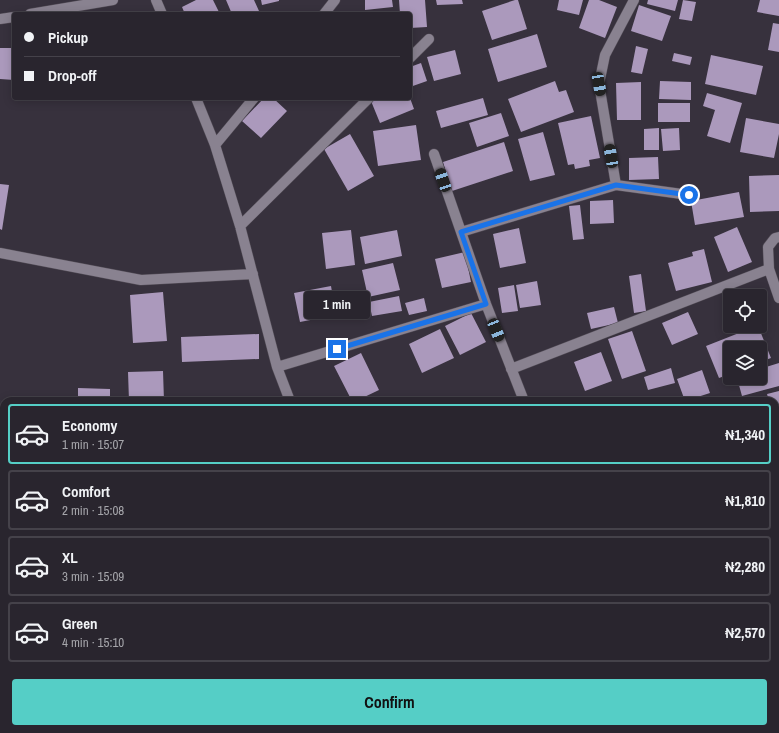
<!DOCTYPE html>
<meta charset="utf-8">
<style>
:root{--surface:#29252e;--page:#312d36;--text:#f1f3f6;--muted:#a5a5aa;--line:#45424a;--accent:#55cec6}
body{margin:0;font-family:"Archivo Narrow",sans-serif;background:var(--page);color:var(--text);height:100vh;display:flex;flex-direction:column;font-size:15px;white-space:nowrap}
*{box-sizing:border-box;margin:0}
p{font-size:13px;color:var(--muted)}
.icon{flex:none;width:22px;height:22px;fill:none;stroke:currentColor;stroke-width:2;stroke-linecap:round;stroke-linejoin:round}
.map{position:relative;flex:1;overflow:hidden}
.details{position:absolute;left:0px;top:397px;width:779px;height:336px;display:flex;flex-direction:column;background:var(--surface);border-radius:12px 12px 0 0;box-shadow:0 2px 10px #0003,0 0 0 1px var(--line)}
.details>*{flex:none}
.hud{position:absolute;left:12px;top:12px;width:400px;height:88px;border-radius:4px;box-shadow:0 2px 10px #0003,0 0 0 1px var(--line);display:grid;align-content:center;height:88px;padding:0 12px;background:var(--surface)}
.fabs{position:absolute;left:723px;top:289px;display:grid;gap:8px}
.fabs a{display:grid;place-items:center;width:44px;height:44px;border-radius:4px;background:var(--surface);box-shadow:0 2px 10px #0003,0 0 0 1px var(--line);font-size:20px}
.end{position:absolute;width:18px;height:18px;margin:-9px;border:5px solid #1a73e8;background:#fff;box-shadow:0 0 0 2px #fff}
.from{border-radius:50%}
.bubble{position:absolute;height:28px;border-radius:4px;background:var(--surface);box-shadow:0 2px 10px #0003,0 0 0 1px var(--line);font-size:13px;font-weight:800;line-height:28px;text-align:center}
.car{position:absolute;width:12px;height:24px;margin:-12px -6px;border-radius:5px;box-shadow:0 0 3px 1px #0007;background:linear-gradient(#222 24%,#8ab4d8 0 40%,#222 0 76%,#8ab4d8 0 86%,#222 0)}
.hud b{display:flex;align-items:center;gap:14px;height:38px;font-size:15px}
.hud b+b{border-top:1px solid var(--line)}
.hud i{width:10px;height:10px;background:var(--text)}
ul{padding:7px 0 0;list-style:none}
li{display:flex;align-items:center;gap:12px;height:60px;margin:0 8px 6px;padding:0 4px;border:2px solid var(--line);border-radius:4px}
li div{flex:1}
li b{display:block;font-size:15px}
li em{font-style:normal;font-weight:800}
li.current{border-color:var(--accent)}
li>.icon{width:36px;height:36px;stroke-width:1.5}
.primary-button{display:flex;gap:8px;margin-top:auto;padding:8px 12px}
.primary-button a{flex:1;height:46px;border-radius:4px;background:var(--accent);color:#111;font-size:16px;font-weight:800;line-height:46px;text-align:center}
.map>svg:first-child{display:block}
.building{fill:#ab99bc}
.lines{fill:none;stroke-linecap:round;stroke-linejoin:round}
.minor-casing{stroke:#534d57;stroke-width:11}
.minor{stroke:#898290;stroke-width:10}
.route{stroke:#1a73e8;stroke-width:5}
</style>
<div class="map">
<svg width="779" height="733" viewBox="0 0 779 733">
<rect width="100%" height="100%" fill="#37313d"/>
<path class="building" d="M196,0H213L220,14H185L182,7Z
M226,0H254L259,11L253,14H232Z
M261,0H279V1L262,5Z
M365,0H392L393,7L365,10Z
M399,0H425L427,27L410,28V14H400Z
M436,0H462L463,4L437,5Z
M515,0H518L527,29L492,40L482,11Z
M559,0H583L579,15L557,10Z
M589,0H599L617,7L605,38L579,28Z
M648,0H678L675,11L647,4Z
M683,0L696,2L692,21L679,19Z
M760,0H779V16L757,12Z
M639,5L671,16L662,41L631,31Z
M773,23L779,24V52L768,50Z
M537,34L547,67L498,82L488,49Z
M636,46L648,49L642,74L631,72Z
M0,48H14V80L0,79Z
M455,50L461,74L434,81L427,57Z
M674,53L692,57L690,65L672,61Z
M711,55L763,66L756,95L705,84Z
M421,63L427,81L410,87V67Z
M555,81L559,92L566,90L574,112L521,132L508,99Z
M660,81L691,82V100L659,99Z
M641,82V120H617L616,83Z
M707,93L742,103L730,143L707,136L715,110L703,106Z
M264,98H273L287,111L261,138L242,121Z
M378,98H410L414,109L380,123L371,101Z
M483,98L488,115L441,128L436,111Z
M658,103H690V122H658Z
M501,113L509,136L477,147L469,123Z
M591,116L600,158L589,160L590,166L575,169L574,164L568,165L558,123Z
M746,118L779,124V134L774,158L740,152Z
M416,125L421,160L378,166L373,131Z
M659,128V150H644V129Z
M679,128L680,150L663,151L661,129Z
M543,132L555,175L530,181L518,139Z
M350,134L374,176L348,191L324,149Z
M504,142L513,171L452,191L443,162Z
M658,157L659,179L629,180V158Z
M779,175V211L750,212L749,176Z
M0,184L9,185L2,230L0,229Z
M739,192L744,217L695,225L691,201Z
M613,200L614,223L590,224V201Z
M580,205L584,239L573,240L569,206Z
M737,227L752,262L728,272L714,237Z
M519,228L526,263L500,268L493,234Z
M351,230L355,265L326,269L322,233Z
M397,230L402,256L365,264L360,237Z
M704,249L712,282L676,291L668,263L693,256L692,252Z
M465,252L471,282L442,288L435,259Z
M393,263L400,290L368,297L362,270Z
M641,274L646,311L634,313L629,276Z
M537,281L541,305L520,308L516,285Z
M514,285L518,311L502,313L498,288Z
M331,286L336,315L300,322L294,293Z
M163,292L167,341L133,343L130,295Z
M363,294L365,313L345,316L343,297Z
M399,296L402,311L372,316L369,302Z
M424,298L427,311L409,315L405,303Z
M614,307L618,323L591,329L587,313Z
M688,312L698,334L672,345L662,323Z
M471,313L486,342L460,355L445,326Z
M743,326H758L771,358L760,362V348H730V374L719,378L706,346L739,333L737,328Z
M440,329L454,358L422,373L409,344Z
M632,331L646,371L622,379L608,339Z
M259,334V359L182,362L181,337Z
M601,352L612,381L585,391L574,362Z
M361,353L379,390L356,401H352L334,366Z
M779,363V386L742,396L737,378H760V369Z
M671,368L675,383L648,390L644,377Z
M702,370L710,393L685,401L677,379Z
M163,371L164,401H129L128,372Z
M78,388L110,389V401H78Z
M779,391V416L775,417V401H769L767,394Z
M775,486H779V528H775Z
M0,591H1L4,609V615L0,617Z
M777,617H779V649H776Z
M3,694H4V729H30L29,733H0Z
M629,729H661V733H629Z
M676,729H708V733H676Z"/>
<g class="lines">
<defs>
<path id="minor" d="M156,0L162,14
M30,14L113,0
M324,14L335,0
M0,19L14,17
M410,58L429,39
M196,98L215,145L240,226L277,367L290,401
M215,145L254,98
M434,154L486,304L524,401
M616,185L599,84L605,55L634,0
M240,226L369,98
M461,232L616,185L689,195
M779,237L775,238L768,247L769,269L779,298
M0,253L141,280L253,274
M277,367L486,304
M511,369L769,269
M0,495H4
M775,574H779
M0,668H4
M409,729V733
M222,733V729
M768,733V729"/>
</defs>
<use href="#minor" class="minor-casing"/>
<use href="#minor" class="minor"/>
</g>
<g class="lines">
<path class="route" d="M337,349L486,304L461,232L616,185L689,195"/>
</g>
</svg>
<div class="fabs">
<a><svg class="icon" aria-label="locate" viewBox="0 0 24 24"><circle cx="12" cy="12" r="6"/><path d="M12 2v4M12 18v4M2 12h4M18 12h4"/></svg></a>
<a><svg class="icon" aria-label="layers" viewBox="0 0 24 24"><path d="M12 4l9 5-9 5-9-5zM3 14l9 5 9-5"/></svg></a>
</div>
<i class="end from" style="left:689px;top:195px"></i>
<i class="end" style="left:337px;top:349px"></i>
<div class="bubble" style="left:304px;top:291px;width:66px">1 min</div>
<i class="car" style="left:599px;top:84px;rotate:170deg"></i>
<i class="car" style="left:611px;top:156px;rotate:350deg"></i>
<i class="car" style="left:443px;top:180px;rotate:341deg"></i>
<i class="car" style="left:496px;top:330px;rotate:158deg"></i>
<div class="hud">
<b><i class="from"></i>Pickup</b>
<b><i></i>Drop-off</b>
</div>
<section class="details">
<ul>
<li class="current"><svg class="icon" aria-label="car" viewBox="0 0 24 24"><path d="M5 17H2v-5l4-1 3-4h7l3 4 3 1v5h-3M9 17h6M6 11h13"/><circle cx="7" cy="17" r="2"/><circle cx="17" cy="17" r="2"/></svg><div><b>Economy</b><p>1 min · 15:07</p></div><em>₦1,340</em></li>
<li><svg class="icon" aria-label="car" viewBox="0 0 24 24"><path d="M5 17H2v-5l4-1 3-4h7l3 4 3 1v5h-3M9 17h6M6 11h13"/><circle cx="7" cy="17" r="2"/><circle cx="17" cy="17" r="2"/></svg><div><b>Comfort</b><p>2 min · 15:08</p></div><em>₦1,810</em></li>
<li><svg class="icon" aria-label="car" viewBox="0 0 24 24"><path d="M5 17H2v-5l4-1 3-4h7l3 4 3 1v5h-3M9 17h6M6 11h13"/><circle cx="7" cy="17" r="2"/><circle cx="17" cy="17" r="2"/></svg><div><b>XL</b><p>3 min · 15:09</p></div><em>₦2,280</em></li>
<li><svg class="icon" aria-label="car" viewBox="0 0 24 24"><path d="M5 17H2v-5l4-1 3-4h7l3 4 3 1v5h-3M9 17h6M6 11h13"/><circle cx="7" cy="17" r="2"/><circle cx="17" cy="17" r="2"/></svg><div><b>Green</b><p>4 min · 15:10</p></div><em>₦2,570</em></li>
</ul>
<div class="primary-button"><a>Confirm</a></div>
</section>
</div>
